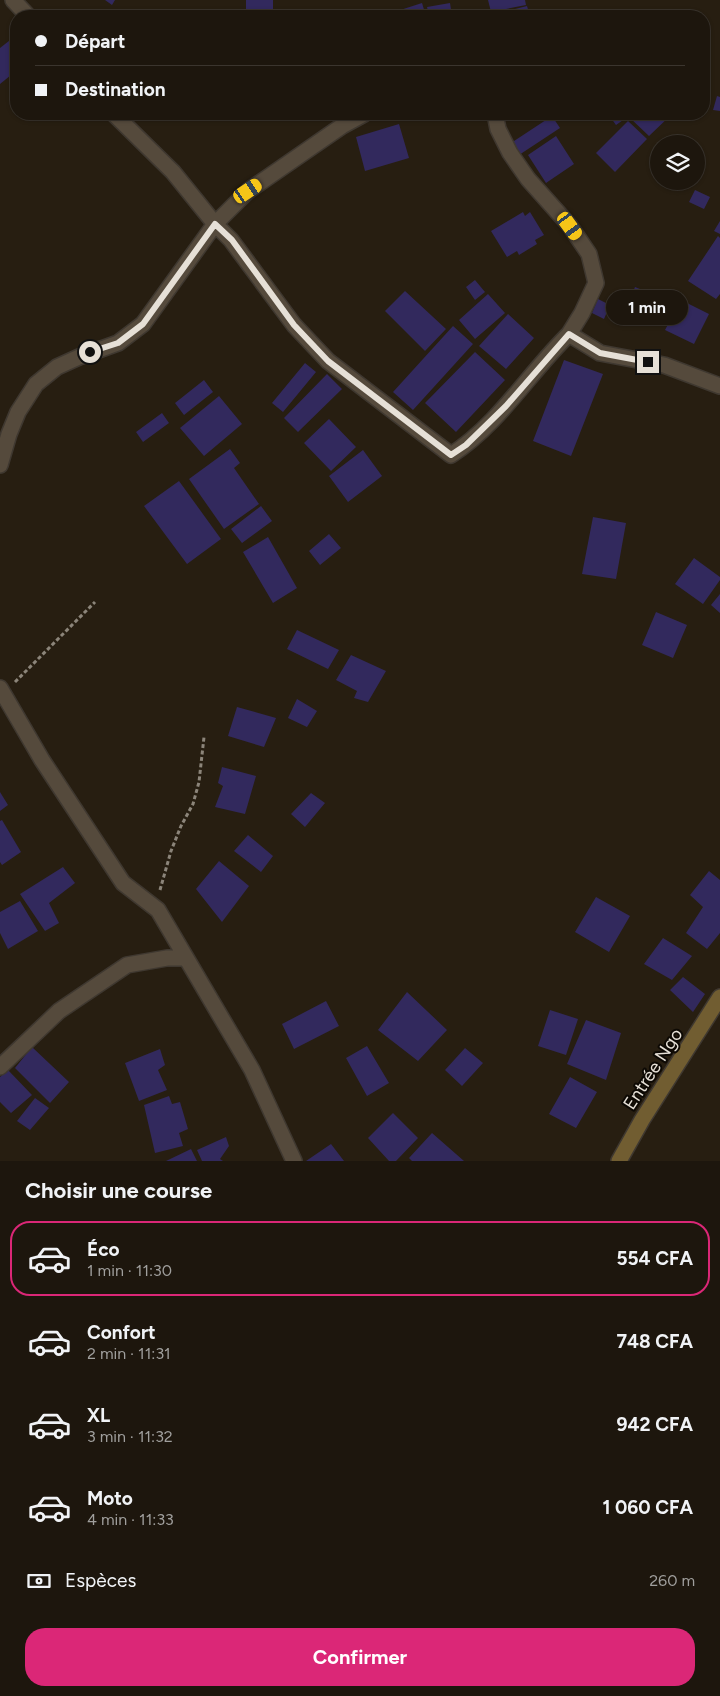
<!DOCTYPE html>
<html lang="fr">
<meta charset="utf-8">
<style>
:root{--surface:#1d160d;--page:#2a231b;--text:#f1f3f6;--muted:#a09f9d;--line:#3b352e;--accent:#db2777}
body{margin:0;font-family:Figtree,sans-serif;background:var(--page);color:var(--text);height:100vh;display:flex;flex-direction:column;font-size:19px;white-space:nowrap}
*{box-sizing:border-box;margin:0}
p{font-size:16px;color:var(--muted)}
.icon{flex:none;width:28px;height:28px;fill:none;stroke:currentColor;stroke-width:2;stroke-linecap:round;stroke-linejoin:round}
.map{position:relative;height:1161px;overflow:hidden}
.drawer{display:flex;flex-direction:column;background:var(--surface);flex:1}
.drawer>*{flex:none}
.guide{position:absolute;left:10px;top:10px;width:700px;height:110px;border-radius:20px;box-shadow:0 1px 4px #0004,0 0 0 1px var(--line);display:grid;align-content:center;height:110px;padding:0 25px;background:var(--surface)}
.tools{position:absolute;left:650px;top:135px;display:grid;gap:10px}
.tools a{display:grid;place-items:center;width:55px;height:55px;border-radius:50%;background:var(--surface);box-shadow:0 1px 4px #0004,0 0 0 1px var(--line);font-size:25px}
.end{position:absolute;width:22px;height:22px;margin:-11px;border:6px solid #e6e0d7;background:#111;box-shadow:0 0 0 2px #111}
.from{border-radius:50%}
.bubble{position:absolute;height:35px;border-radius:18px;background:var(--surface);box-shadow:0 1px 4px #0004,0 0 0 1px var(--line);font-size:16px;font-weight:700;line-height:35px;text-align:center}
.car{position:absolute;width:15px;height:30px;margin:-15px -8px;border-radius:6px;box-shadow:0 0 4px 1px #0007;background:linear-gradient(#f5c518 24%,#345 0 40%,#f5c518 0 76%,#345 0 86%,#f5c518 0)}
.guide b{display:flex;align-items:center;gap:18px;height:48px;font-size:19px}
.guide b+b{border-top:1px solid var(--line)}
.guide i{width:12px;height:12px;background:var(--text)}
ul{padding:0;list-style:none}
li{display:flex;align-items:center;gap:15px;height:75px;margin:0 10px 8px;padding:0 15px;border:2px solid transparent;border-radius:20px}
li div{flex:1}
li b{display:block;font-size:19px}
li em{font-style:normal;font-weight:700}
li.current{border-color:var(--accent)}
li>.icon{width:45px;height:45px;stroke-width:1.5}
h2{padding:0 25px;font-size:22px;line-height:60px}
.pay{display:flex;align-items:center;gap:12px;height:55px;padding:0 25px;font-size:19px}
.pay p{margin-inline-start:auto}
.button{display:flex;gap:10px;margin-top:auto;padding:10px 25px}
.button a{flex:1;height:58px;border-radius:20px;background:var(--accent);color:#fff;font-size:20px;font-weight:700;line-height:58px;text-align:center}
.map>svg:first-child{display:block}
.building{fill:#32295d}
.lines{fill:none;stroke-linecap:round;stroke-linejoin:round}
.street-casing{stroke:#3f3830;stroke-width:18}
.secondary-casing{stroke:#3f3830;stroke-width:18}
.path{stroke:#8c857a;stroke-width:3;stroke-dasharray:4 2.5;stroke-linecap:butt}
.street{stroke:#554a3c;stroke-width:15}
.secondary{stroke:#715d31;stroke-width:15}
.route{stroke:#e6e0d7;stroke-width:6}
.labels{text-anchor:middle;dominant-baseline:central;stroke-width:4;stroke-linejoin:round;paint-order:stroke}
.street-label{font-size:18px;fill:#e6e0d7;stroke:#0d0904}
</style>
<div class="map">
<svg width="720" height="1161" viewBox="0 0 720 1161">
<rect width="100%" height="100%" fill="#271e11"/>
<path class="building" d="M105,0H115L112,5Z
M246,0H273V16H246Z
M488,0H525L526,5L491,12Z
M422,3L426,16H392L391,13Z
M450,3L452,16H429L427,7Z
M527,6L530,16H487Z
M14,37L16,40V71L0,84V48Z
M717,96L720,97V111L713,110Z
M608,114H623L626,118L616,125Z
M634,114H672L649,136L630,118Z
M552,116L560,128L519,155L511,143Z
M628,121L647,139L615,172L596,153Z
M399,124L409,158L365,171L356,137Z
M556,136L574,164L546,183L528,155Z
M695,190L710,197L704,209L689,202Z
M523,212L525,216L530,212L544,235L535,240L537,244L519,255L517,251L507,257L491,231Z
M720,221V234L714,231Z
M718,236L720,238V294L716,299L688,281Z
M475,280L485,292L475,300L466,287Z
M635,287L657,296L649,316L627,307Z
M405,291L446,329L425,351L385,311Z
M488,294L505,313L475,339L459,320Z
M598,299L610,305L604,319L592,313Z
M681,300L709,314L694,344L665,330Z
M508,314L534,338L506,369L479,346Z
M453,326L473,344L413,410L393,392Z
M475,352L505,380L456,432L425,403Z
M564,360L603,374L571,456L533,441Z
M305,363L316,372L283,412L272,403Z
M327,374L342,389L298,432L284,418Z
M204,380L213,392L184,415L175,403Z
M219,396L242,424L204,456L180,428Z
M162,413L169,423L143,442L136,432Z
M329,419L356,447L331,471L304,443Z
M230,449L240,463L234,468L259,504L224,529L189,479Z
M363,450L382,476L348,502L329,476Z
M179,481L221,539L187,564L144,506Z
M261,506L272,521L242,543L231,529Z
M593,517L626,523L616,579L582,574Z
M329,534L341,548L320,565L309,551Z
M268,537L297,588L273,603L243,552Z
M694,558L720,577V580L703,604L675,584Z
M720,594V613L711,605Z
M656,612L687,625L673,658L642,645Z
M297,630L339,650L328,669L287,649Z
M351,655L386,671L368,702L354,698L357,691L336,680Z
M297,699L317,711L307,727L288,718Z
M237,707L276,718L264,747L228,736Z
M222,767L256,776L245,814L215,807L223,786L218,783Z
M0,792L8,805L0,811Z
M311,793L325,803L305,827L291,814Z
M2,820L21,852L2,865L0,862V821Z
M248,835L273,856L261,872L234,851Z
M219,861L249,886L222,922L196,889Z
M63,867L75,883L49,903L59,923L45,931L20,894Z
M709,871L720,880V933L707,949L686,933L703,907L690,895Z
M596,897L630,916L609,952L575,932Z
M20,901L38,931L8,949L0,933V912Z
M663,938L692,956L672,980L644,964Z
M683,977L705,994L693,1012L670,990Z
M407,992L447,1030L418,1061L378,1030Z
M326,1001L339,1026L294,1049L282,1024Z
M550,1010L578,1019L566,1055L538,1046Z
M586,1020L621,1033L606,1080L567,1064Z
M367,1046L389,1083L367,1096L346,1058Z
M32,1047L69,1082L50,1103L15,1068Z
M465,1048L483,1063L462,1086L445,1070Z
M160,1049L165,1065L158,1070L167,1090L139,1101L125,1063Z
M8,1070L32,1095L11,1113L0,1102V1077Z
M570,1077L597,1092L576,1128L549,1114Z
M169,1096L172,1104L180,1102L188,1129L179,1133L183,1146L155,1153L144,1105Z
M35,1098L49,1108L30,1130L17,1121Z
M393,1113L418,1138L396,1161H389L368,1138Z
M432,1133L464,1161H412L409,1158Z
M226,1137L229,1146L220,1159L223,1161H202L197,1150Z
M331,1144L344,1161H306Z
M191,1149L197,1161H166Z"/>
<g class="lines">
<defs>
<path id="street" d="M13,0L28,16
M114,114L173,172L215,224L231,240L294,325L328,361L451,455C499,424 529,373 569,334L600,353L664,365L720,386
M495,114L498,129L510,153L528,179L570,226L589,254L596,283L582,313L569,334
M0,465L9,434L18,412L36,384L57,367L79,357L118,343L143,324L215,224L248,191L342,126L364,114
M0,688L42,760L123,883L158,910L252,1070L294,1161
M0,1067L59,1011L127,965L167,958H185"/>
<path id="secondary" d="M619,1161L642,1120L720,997"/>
</defs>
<use href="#street" class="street-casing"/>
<use href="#secondary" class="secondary-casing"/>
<path class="path" d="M15,682L95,602
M160,890L171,851L181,826L193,804L199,782L204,737"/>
<use href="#street" class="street"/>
<use href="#secondary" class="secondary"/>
</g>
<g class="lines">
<path class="route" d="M90,352L118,343L143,324L215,224L232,240L294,325L328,361L451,455L466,445L506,406L569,334L600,353L648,362"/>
</g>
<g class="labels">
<g class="street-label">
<text transform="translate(653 1069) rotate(-57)">Entrée Ngo</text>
</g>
</g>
</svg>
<div class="tools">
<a><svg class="icon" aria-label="layers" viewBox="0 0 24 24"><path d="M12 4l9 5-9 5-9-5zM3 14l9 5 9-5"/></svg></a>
</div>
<i class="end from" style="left:90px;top:352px"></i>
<i class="end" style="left:648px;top:362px"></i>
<div class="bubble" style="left:606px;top:290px;width:82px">1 min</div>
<i class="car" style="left:248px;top:191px;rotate:56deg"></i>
<i class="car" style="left:570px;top:226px;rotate:144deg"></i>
<div class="guide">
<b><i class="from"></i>Départ</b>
<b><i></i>Destination</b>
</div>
</div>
<section class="drawer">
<h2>Choisir une course</h2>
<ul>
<li class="current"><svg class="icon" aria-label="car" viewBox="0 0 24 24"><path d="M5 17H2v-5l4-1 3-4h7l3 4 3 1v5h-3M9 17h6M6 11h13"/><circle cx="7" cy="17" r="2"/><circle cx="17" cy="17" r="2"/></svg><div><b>Éco</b><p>1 min · 11:30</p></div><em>554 CFA</em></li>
<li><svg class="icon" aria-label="car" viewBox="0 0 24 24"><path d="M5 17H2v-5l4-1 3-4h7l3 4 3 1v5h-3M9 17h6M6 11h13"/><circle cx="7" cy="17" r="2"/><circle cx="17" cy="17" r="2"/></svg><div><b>Confort</b><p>2 min · 11:31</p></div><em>748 CFA</em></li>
<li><svg class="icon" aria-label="car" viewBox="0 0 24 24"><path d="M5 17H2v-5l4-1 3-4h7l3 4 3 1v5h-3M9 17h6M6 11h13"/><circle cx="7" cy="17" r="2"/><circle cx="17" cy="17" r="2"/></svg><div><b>XL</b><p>3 min · 11:32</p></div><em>942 CFA</em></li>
<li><svg class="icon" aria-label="car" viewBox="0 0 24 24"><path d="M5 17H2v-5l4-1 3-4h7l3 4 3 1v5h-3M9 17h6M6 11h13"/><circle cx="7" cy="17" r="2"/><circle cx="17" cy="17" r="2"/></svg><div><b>Moto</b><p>4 min · 11:33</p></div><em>1 060 CFA</em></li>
</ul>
<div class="pay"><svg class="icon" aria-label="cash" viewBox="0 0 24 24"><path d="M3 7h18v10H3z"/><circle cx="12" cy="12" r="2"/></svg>Espèces<p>260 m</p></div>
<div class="button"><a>Confirmer</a></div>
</section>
